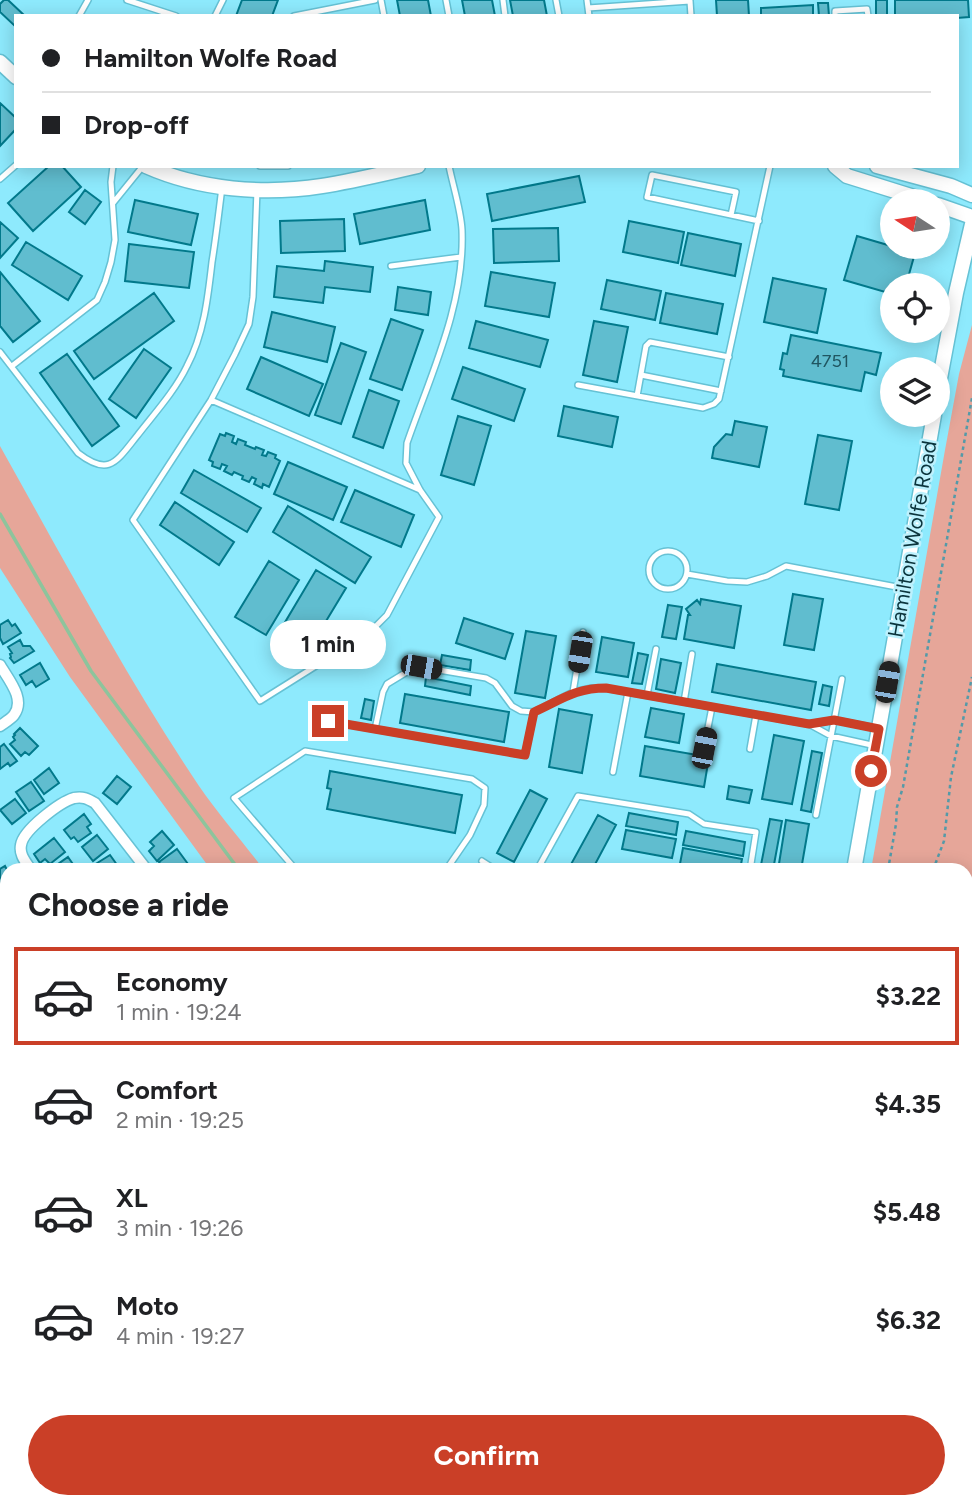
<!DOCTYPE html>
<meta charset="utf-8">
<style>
:root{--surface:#fff;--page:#f6f6f6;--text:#202124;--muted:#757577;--line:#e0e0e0;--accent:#ca3f27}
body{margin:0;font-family:Figtree,sans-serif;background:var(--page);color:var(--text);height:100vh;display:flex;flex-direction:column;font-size:26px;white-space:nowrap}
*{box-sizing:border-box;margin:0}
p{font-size:23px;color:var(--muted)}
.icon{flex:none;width:38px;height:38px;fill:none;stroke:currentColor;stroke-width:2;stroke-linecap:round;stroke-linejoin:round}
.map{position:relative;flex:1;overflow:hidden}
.sheet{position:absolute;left:0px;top:863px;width:973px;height:646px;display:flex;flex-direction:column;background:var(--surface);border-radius:21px 21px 0 0;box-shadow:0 4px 18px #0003}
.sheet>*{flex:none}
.banner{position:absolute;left:14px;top:14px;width:945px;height:154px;border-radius:0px;box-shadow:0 4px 18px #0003;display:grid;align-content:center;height:154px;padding:0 28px;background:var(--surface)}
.needle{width:46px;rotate:282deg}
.fabs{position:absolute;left:880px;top:189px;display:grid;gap:14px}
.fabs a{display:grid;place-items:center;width:70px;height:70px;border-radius:50%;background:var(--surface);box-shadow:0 4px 18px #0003;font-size:35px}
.end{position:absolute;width:32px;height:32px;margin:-16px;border:9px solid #ca3f27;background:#fff;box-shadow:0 0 0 4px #fff}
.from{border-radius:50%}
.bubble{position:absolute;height:49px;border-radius:24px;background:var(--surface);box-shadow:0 4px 18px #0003;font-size:23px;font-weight:700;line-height:49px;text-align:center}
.car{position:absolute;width:21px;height:42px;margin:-21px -10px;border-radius:9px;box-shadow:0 0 5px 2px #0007;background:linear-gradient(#222 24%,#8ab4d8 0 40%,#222 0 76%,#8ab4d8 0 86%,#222 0)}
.banner b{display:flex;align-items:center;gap:24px;height:66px;font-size:26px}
.banner b+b{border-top:2px solid var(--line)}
.banner i{width:18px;height:18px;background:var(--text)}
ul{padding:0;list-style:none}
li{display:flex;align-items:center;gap:21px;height:98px;margin:0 14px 10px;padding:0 14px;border:4px solid transparent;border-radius:0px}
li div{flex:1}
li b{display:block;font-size:26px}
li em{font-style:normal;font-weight:700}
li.current{border-color:var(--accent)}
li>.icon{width:63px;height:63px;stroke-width:1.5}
h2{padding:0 28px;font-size:32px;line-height:84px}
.action{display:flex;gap:14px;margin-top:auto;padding:14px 28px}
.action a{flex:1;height:80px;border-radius:42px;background:var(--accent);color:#fff;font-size:28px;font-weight:700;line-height:80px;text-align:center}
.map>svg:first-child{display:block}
.green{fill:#e6a699}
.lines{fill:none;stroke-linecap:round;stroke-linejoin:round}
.stream{stroke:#8dc49c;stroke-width:3.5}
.building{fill:#60bdcf;stroke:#02798b;stroke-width:2}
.lane-casing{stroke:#66c2d5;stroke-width:8}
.street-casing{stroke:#66c2d5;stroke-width:13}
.secondary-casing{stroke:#66c2d5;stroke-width:17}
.path{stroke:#549aa8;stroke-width:2.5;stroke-dasharray:3.5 3.5;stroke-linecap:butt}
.lane{stroke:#fff;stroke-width:5}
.street{stroke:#fff;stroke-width:10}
.secondary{stroke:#fff;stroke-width:14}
.route{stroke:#ca3f27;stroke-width:9}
.labels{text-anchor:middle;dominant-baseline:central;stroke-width:5;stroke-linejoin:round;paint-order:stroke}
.number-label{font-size:18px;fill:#205661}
.street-label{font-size:21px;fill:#0b343c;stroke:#bdf1fd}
</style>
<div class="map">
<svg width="972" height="1508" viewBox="0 0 972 1508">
<rect width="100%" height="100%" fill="#8eeafd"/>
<path class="green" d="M972,325V1508H782V1502H966V870H871L945,450L959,374Z
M0,446C64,560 126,677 199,786C219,815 243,842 264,870H211L70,677L0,568Z
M0,1319L7,1329V1502H135L139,1508H0Z
M384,1502H708V1508H382Z"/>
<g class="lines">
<path class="stream" d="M0,514L91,671L239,870
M416,1508L418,1502"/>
</g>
<path class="building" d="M4,0H8L25,16H16V27L0,12V4Z
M242,0H278L272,16H236Z
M397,0H428L431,16H400Z
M462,0H492L495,16H465Z
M510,0H544L547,16H513Z
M716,0H748L749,16H717Z
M876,0H887V16H876Z
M895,0H968L969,17L957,18V16H895Z
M818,3H828L829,16H819Z
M813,5V16H761V8Z
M0,103L16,118V129L0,146Z
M49,166H62L81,187L33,231L8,203Z
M579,176L585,202L492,221L487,194Z
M85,190L101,202L85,224L69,212Z
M135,200L198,214L191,245L128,232Z
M425,200L430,230L360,244L354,214Z
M344,219L345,251L281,253L280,221Z
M629,221L684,232L678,263L623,252Z
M0,222L18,238L0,258Z
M558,228L559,261L494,263L493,229Z
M688,233L741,244L735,276L681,265Z
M857,236L915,253L906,285H892V294L844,280Z
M26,242L82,276L68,300L12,265Z
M129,244L194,252L189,288L125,281Z
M325,261L373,267L370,292L325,287L323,303L274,297L277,266L324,271Z
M0,272L40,321L13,342L0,326Z
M491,272L555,283L549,317L485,306Z
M773,278L826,289L817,333L764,322Z
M607,280L661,291L655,320L601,309Z
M398,287L431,292L428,315L395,310Z
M154,293L174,321L94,379L74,351Z
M666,293L723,304L717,334L660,323Z
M272,312L335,327L327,362L264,347Z
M391,319L423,330L402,390L370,379Z
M476,321L548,340L540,367L469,348Z
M594,321L628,327L617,382L583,375Z
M791,335L881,353L876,375L865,372L861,391L783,376L784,370L780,369L783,353L787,354Z
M341,343L366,352L341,424L315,415Z
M144,349L171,368L136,418L109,399Z
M67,354L119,426L92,446L40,373Z
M261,357L323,384L309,416L247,389Z
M463,367L525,389L514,421L452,399Z
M369,390L399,401L383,448L353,437Z
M564,406L618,417L612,447L558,436Z
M458,416L491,426L474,485L441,475Z
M735,421L767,427L759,467L712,458L714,447L726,434L732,435Z
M226,433L234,436L232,442L236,444L238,439L246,442L245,445L255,449L256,447L264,450L262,455L266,456L268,452L276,455L275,458L280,461L269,487L263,484L262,488L254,484L256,479L252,477L249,482L242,479L243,476L234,472L232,475L224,471L227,466L222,464L220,469L212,466L213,462L209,460L220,434L225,436Z
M818,435L852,441L839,510L805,504Z
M288,462L347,487L333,520L274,494Z
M194,470L261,508L247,532L181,493Z
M355,490L414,515L401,547L341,522Z
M175,502L234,542L219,565L160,525Z
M288,506L371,557L355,583L273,532Z
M269,561L299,580L266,635L235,617Z
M316,570L346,588L311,646L281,629Z
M793,594L823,599L814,650L784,645Z
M701,599L741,606L734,648L684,639L688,615H690L686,609L697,600L700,604Z
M668,605L682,607L676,639L662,637Z
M464,618L513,634L505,659L456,643Z
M8,620L12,626L15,624L21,633L3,644L0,638V625Z
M526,631L556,636L545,698L515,693Z
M602,637L634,643L628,677L596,672Z
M20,640L23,646H30L34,651L14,663L10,658L11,657L10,654L12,653L8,647Z
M638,653L648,655L642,684L632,683Z
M442,655L471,660L470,670L440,665Z
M661,659L681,663L675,693L656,689Z
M40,663L49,679L36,687L32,681L26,685L20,675Z
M717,664L816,682L811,710L712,692Z
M426,677L471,686L470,695L425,686Z
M823,685L832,687L829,706L819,704Z
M405,694L509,712L504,742L400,723Z
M365,699L374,701L371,720L361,718Z
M651,708L684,714L679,743L645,737Z
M559,709L592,715L582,773L549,767Z
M20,728L38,746L29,755L25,752L21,756L10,744L15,740L13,737L15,735L14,734Z
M774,735L804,741L792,804L762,799Z
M4,744L17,761L10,766L8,763L0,769V747Z
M645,746L709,757L704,787L640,776Z
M812,751L822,753L811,812L801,810Z
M49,768L59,783L44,794L34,780Z
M330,771L462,795L455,833L327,809L331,789L327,788Z
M117,776L131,787L117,804L103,793Z
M31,782L44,801L29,811L16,792Z
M729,786L752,790L749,803L727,799Z
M530,790L547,799L514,862L497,853Z
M15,799L26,813L12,824L0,810Z
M629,813L678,822L676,835L626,826Z
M84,814L91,824L87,827L91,833L78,842L74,837L71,839L64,830Z
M598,815L616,825L592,870H573L569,868Z
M770,819L782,821L773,870H760Z
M786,820L809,824L801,870H778Z
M626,830L676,839L672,858L622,849Z
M162,831L174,845L157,861L149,851L154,846L150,842Z
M686,831L745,842L743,856L683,845Z
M97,835L108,849L93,861L82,847Z
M54,838L65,852L50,864L45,859L40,863L34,854Z
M683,848L742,859L740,870L679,869Z
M177,849L188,864L180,870H164L159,862Z
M110,855L120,869L97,870L94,865Z
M68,857L77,870H52L51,869Z
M5,866L7,870V877L5,878L7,885L0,889V869Z
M4,999L7,1003V1013L0,1018V1002Z
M7,1085V1110L0,1098V1090Z
M7,1132V1150L4,1152L0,1147V1137Z
M2,1198L7,1201V1220L1,1224L0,1222V1200Z
M0,1266L7,1276L1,1280L7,1289L0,1294Z
M165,1502H172L177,1508H158Z
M213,1502H232L224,1508H216Z
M299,1502H320L318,1508L299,1504Z
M356,1502H373L371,1508L355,1504Z"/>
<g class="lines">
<defs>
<path id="lane" d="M127,0L176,16
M381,0L384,16
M446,0L449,16
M503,0L505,16
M556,0L559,16
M587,0L589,16
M588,8L690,1L691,16
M79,16L88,0
M215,16L223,0
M294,16L375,0
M835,16V11L867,9L868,16
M260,166H288
M0,179L16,165
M257,190L253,297L249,324L235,354L211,400L133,520L260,701L370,632L387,615L439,517L420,490L406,463L407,443C431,374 465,304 462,230C461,210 453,186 449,166
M113,203L143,166
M731,215L736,192L652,175L647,197L759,221
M391,266L461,257
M0,352L78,453C109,477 116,462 137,436C154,414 175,391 187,366C204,334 208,297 212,262C216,237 219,212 222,187
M12,366L97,300L105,282L111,262L115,240L111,182L113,166
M641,375L721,391
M578,385L703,408L714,404L719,399L770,166
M637,396L646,346L650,342L729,357
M211,400L420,490
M649 570a19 19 0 1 1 38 0a19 19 0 1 1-38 0Z
M687,574L727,581L747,582L767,576L786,566L902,588
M573,692L583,632
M647,695L656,649
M684,702L692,654
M328,721L525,755L534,712
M809,724L831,736L876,746
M375,729L383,692L387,684L410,670L421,667L486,678L495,683L512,706L521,711L534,712L573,692L592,688H605L809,724L834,720L876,728
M704,748L712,707
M750,749L756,715
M613,772L628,692
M816,815L842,679
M482,861L496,870
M296,870L234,798L305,751L472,779L485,788L484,805L470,835L446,870
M537,870L578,796L689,814L704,824L756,832L750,870"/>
<path id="street" d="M0,665C8,679 26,699 14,715C11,719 4,723 0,726
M31,870C26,862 19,855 21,845C23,830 60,802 74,798C83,796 88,799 95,803L147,870
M0,1051L7,1060
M0,1073L7,1067
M0,1178L7,1173
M0,1240L7,1249
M197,1502L201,1508
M335,1508L338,1502"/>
<path id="secondary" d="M0,62L16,77
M146,166C200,190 264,195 322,186C354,181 386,173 418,166
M835,166L847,176L927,201
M877,166L951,186L972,195
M938,205L972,217
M938,389L956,293L972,224
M854,870L934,415
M0,944L7,954
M748,1502L749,1508
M775,1502L776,1508"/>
</defs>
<use href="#lane" class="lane-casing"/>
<use href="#street" class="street-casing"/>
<use href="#secondary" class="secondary-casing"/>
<path class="path" d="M888,870L896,824L897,807L903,787L972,398
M933,870L944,841L951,777L972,677
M798,1502L799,1508
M844,1502L847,1508"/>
<use href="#lane" class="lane"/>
<use href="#street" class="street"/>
<use href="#secondary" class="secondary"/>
</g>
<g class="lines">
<path class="route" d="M328,721L525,755L534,712C561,700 575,688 606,688L809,724L834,720L879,729L871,771"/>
</g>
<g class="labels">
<g class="number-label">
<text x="830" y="361">4751</text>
</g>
<g class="street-label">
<text transform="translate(912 539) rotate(-80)">Hamilton Wolfe Road</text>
</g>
</g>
</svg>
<div class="fabs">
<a><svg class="needle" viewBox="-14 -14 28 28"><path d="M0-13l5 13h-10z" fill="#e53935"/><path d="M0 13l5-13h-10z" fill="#757577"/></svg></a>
<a><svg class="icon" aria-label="locate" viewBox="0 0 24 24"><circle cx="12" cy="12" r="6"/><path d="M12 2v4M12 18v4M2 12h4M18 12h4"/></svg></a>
<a><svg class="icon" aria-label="layers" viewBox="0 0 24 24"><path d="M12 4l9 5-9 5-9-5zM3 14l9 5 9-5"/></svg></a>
</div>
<i class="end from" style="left:871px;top:771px"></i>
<i class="end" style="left:328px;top:721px"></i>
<div class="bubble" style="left:270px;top:620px;width:116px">1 min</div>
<i class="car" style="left:580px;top:652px;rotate:189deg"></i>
<i class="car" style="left:421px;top:667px;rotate:100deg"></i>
<i class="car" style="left:887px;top:682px;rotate:10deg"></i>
<i class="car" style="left:704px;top:748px;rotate:11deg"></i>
<div class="banner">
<b><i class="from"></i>Hamilton Wolfe Road</b>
<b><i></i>Drop-off</b>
</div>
<section class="sheet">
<h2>Choose a ride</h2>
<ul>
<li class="current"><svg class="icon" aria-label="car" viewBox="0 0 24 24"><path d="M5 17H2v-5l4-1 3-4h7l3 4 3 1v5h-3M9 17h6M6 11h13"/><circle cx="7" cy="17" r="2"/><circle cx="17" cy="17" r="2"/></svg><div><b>Economy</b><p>1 min · 19:24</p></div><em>$3.22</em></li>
<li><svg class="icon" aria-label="car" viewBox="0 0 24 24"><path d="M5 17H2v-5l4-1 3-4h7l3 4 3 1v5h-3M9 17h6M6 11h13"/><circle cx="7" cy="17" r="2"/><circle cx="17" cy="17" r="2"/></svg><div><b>Comfort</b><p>2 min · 19:25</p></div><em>$4.35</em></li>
<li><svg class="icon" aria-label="car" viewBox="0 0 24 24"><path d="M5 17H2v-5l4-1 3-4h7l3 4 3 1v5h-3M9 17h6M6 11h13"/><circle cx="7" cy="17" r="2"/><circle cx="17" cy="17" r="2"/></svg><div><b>XL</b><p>3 min · 19:26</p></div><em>$5.48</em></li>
<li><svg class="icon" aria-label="car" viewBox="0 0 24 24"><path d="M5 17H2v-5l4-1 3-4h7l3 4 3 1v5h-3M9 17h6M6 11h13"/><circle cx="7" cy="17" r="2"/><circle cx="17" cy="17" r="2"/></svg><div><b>Moto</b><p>4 min · 19:27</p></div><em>$6.32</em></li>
</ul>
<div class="action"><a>Confirm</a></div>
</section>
</div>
